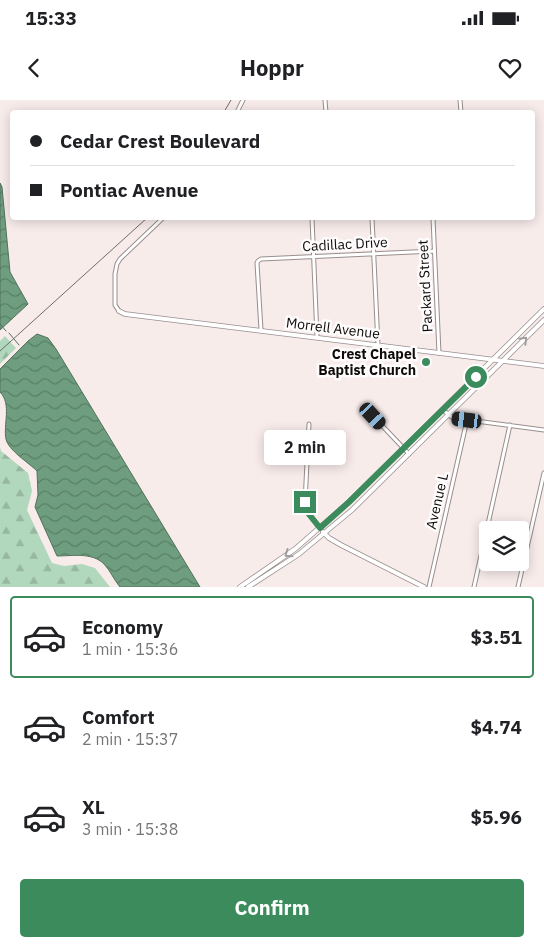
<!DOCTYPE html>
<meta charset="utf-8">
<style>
:root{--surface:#fff;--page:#f2f2f2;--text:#202124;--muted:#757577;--line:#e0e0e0;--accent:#3b8b5c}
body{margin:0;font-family:"IBM Plex Sans",sans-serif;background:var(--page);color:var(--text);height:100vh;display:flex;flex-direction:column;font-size:19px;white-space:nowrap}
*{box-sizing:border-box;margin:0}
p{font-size:16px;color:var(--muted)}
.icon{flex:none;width:28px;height:28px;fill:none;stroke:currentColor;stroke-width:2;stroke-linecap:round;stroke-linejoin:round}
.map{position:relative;height:487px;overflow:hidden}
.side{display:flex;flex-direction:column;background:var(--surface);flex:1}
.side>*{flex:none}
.top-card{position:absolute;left:10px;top:10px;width:525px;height:110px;border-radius:5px;box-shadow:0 2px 12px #0003;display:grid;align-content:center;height:110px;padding:0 20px;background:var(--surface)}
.buttons{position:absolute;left:479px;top:421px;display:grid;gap:10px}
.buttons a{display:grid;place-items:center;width:50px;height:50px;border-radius:5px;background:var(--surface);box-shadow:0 2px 12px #0003;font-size:25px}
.end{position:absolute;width:22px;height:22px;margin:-11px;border:6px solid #3b8b5c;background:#fff;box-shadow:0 0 0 2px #fff}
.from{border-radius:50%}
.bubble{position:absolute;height:35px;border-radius:5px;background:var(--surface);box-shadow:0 2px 12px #0003;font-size:16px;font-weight:700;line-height:35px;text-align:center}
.car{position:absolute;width:15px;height:30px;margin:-15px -8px;border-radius:6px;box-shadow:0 0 4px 1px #0007;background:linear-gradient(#222 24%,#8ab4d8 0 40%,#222 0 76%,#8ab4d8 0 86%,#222 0)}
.top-card b{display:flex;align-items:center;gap:18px;height:48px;font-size:19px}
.top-card b+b{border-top:1px solid var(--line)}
.top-card i{width:12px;height:12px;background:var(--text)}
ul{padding:9px 0 0;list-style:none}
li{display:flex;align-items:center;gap:15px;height:82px;margin:0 10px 8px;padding:0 10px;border:2px solid transparent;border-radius:5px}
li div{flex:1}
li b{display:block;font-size:19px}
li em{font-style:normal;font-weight:700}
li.active{border-color:var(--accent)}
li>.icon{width:45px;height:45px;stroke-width:1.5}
.cta{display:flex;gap:10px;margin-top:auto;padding:10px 20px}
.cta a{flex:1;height:58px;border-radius:5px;background:var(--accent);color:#fff;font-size:20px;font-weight:700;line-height:58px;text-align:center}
.status{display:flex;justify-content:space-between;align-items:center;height:35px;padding:0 25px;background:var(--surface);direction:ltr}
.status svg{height:14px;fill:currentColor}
header{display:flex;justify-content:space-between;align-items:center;height:65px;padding:0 20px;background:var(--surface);font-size:22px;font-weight:700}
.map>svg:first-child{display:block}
.forest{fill:url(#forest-firs)}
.water{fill:url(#water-waves);stroke:#51725c}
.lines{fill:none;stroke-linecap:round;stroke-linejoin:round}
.stream{stroke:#51725c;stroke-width:1}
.street-casing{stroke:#998e8e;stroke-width:5}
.secondary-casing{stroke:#998e8e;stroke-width:5.5}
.street{stroke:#fff;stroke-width:3}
.secondary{stroke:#fff;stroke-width:4}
.rail{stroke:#716a69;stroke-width:1}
.oneway{stroke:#9f9d9d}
.route{stroke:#3b8b5c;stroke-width:6}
.poi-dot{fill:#3b8b5c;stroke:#fefcfc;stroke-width:2}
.labels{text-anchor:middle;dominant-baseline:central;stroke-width:5;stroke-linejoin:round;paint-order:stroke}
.street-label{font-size:14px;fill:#0e0b0a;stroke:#fefcfc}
.poi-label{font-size:14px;font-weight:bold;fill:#0e0b0a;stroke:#fefcfc;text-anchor:end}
</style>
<div class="status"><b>15:33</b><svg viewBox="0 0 49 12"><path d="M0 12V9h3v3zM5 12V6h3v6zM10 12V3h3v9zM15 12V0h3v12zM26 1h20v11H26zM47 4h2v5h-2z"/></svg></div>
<header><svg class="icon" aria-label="back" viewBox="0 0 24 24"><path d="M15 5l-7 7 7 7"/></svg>Hoppr<svg class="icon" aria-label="heart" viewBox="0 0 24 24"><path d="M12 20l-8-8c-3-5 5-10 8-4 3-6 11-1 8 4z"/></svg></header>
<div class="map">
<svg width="544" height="487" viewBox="0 0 544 487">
<defs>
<pattern id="forest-firs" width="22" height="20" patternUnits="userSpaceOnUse" patternTransform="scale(1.25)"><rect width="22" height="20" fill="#b1d7bd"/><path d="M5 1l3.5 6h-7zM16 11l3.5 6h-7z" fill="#97b7a1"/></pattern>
<pattern id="water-waves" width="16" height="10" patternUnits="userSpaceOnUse" patternTransform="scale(1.25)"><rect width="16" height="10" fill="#6e9e7f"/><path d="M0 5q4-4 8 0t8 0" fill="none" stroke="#597f66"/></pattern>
</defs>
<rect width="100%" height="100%" fill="#f8eceb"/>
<path class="forest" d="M5,236L16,248L0,264V241Z
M0,347L1,351L28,373L32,391L27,410L52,463L64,466L82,464L95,468L110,487H0Z"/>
<path class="water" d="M0,83L2,87L10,172L28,204L0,230Z
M37,234L48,238L56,249L200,487H120C114,480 110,470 104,464C92,452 72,456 57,456L35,407L38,395L37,371C29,363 8,350 6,339C3,325 12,304 0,292V269L28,241Z"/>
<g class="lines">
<path class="stream" d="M0,224L6,231
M9,233L19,245"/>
<defs>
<path id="street" d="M325,0L326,12
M460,0L461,12
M237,12L243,0
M312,118L317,237
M372,118L378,245
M433,118L439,253
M119,211L115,205V174L117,164L120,159L163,118
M261,230L257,163L258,161L261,159L434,151
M443,310L453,318L544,330
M373,316L409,354
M309,324L305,402L308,413L320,428
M429,487L467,320
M474,487L510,325
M518,487L544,373"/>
<path id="secondary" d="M119,211L125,214L544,266
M323,432L329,438L341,445L424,487
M240,487L295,449L349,402L544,209
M248,487L299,454L352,410L544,220"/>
</defs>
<use href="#street" class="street-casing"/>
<use href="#secondary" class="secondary-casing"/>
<use href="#street" class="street"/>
<use href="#secondary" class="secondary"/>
<path class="rail" d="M224,12L231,0
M0,251L147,118"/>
</g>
<defs><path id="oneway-chevron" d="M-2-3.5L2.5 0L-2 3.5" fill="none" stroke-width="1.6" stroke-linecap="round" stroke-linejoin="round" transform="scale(1.25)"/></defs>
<g class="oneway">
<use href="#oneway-chevron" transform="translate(524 240) rotate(-45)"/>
<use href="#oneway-chevron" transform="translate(288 454) rotate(145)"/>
</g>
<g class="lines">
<path class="route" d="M305,402L308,413L320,428L349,402L476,277"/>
</g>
<circle class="poi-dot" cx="426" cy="262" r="5"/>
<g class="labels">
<g class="street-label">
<text transform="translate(345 144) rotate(-3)">Cadillac Drive</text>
<text transform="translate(425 186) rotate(-93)">Packard Street</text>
<text transform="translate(333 228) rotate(7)">Morrell Avenue</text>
<text transform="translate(437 401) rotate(-77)">Avenue L</text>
</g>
<g class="poi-label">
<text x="416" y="254">Crest Chapel<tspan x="416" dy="16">Baptist Church</tspan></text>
</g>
</g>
</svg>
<div class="buttons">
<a><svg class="icon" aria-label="layers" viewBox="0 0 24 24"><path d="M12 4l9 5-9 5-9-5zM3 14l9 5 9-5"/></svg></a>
</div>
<i class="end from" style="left:476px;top:277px"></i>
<i class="end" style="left:305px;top:402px"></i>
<div class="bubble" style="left:264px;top:330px;width:82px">2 min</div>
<i class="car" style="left:373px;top:316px;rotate:137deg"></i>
<i class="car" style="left:467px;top:320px;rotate:277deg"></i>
<div class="top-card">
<b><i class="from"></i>Cedar Crest Boulevard</b>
<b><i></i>Pontiac Avenue</b>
</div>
</div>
<section class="side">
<ul>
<li class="active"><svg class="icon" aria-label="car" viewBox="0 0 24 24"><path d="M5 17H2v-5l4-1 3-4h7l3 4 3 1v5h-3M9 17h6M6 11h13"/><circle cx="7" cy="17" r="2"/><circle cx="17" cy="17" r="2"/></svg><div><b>Economy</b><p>1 min · 15:36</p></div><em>$3.51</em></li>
<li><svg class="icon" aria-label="car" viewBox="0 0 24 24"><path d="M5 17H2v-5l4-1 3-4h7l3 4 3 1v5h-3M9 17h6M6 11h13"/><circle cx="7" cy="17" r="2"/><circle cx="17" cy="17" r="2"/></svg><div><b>Comfort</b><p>2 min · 15:37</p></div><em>$4.74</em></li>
<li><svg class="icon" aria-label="car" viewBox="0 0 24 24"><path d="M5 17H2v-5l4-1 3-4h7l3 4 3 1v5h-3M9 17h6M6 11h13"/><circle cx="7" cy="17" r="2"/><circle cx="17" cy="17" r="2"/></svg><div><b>XL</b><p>3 min · 15:38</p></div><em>$5.96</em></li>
</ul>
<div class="cta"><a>Confirm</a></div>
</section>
